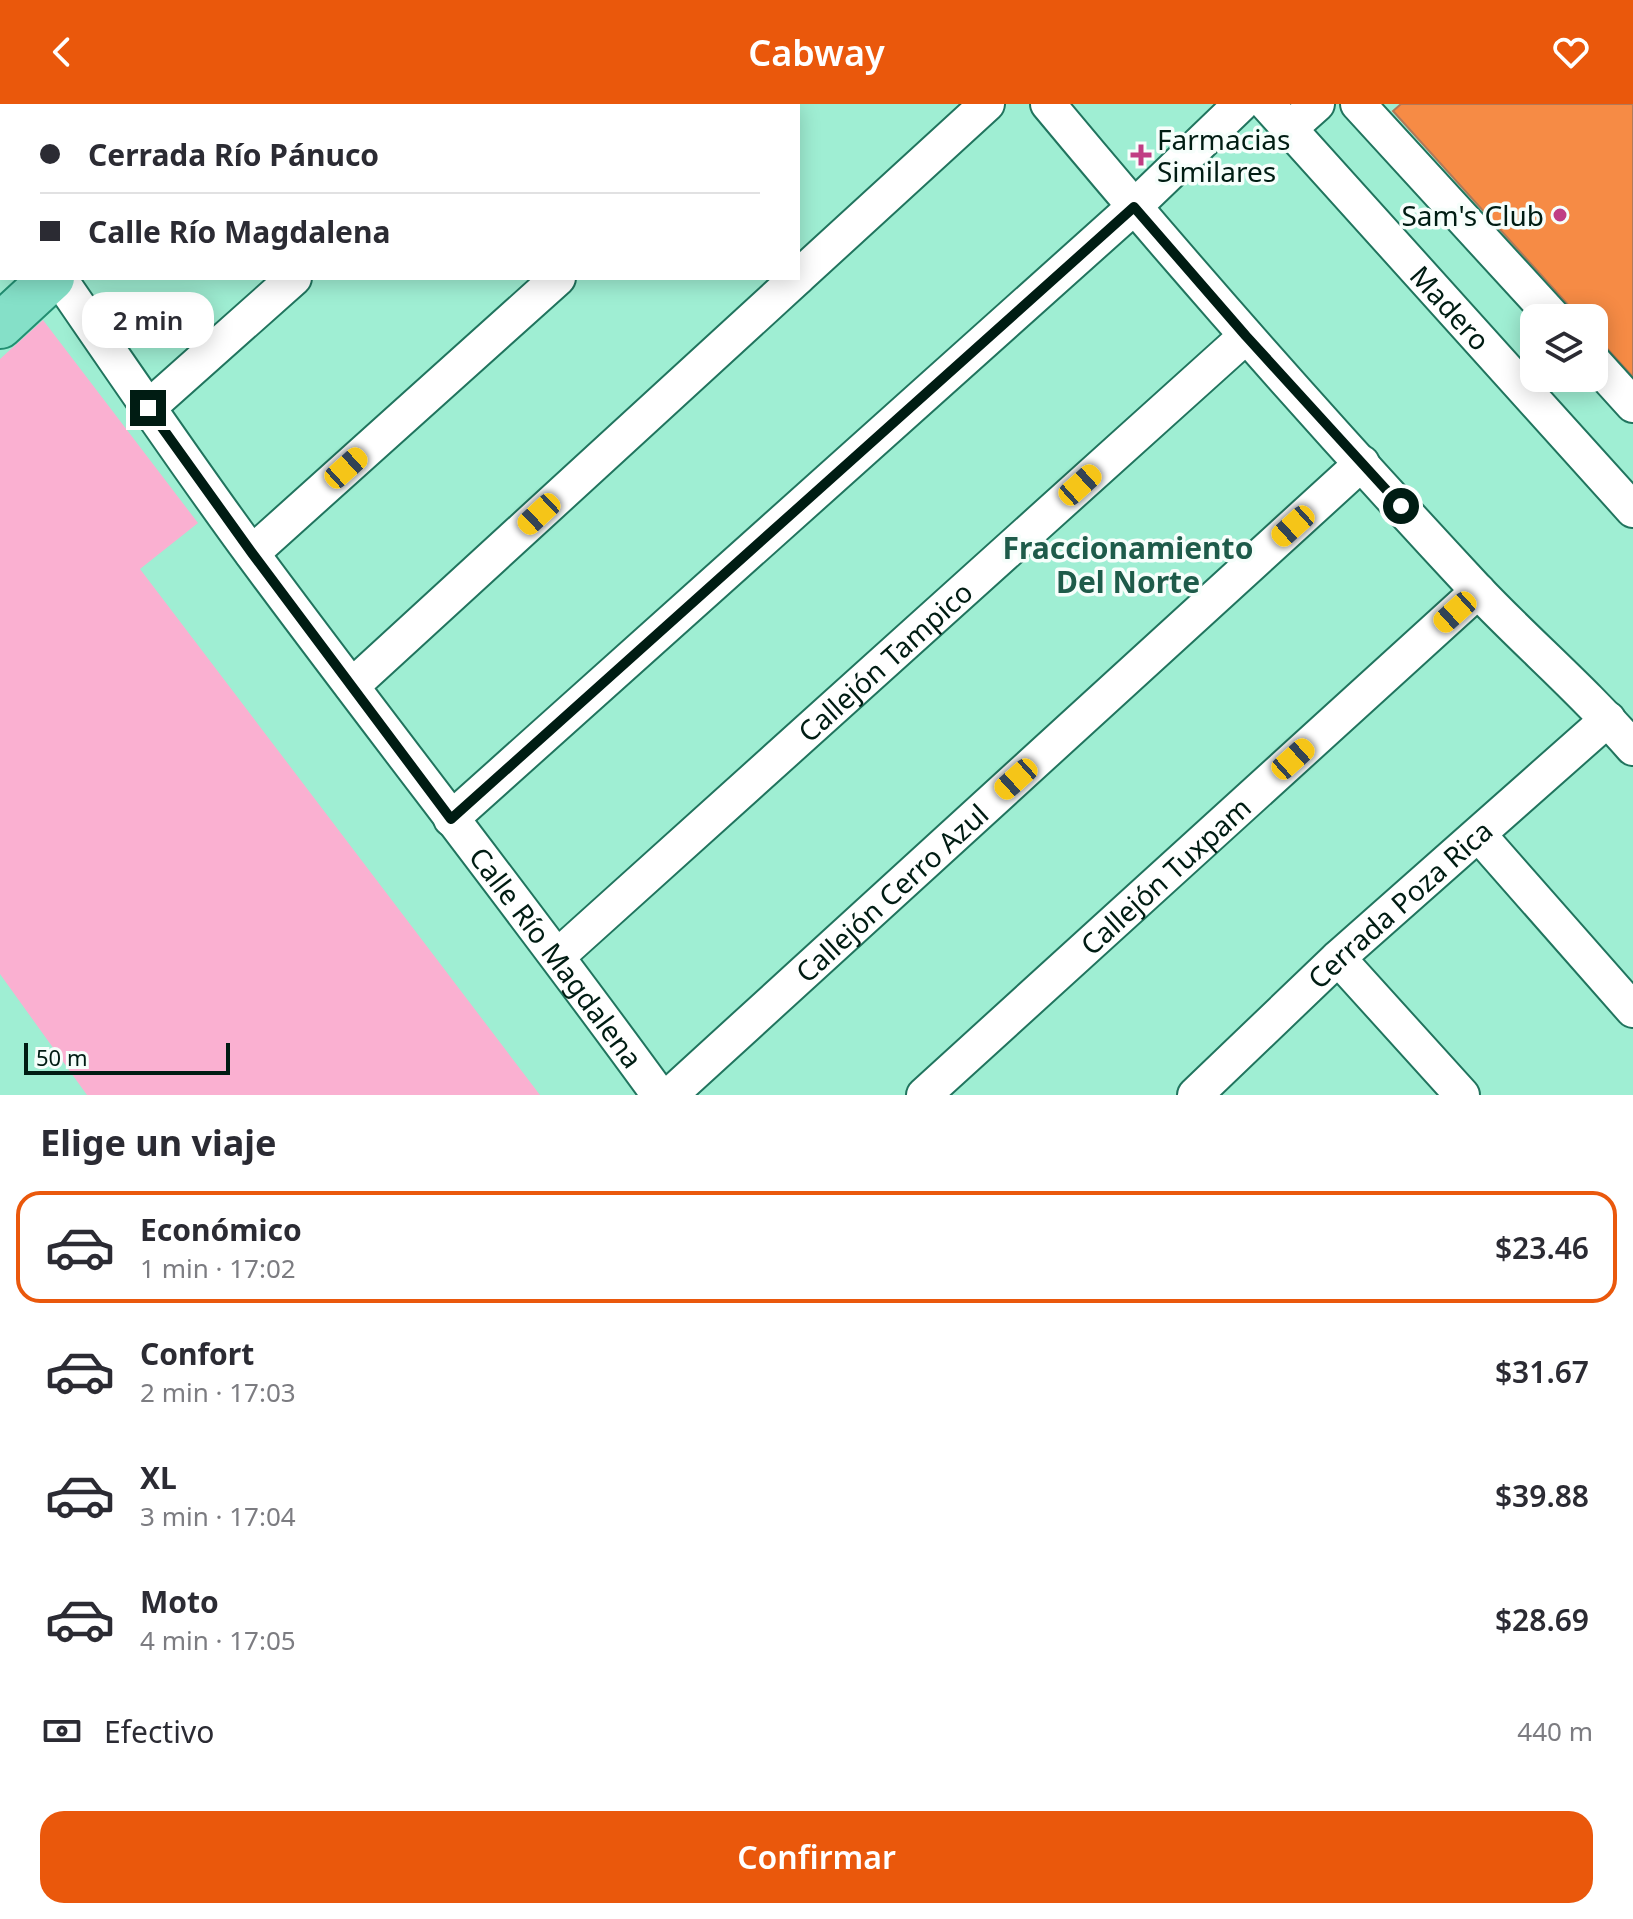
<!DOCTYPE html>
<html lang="es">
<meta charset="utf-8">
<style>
:root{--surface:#fff;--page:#f2f2f3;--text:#2b2b33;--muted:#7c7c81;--line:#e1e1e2;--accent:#ea580c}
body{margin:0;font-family:"Noto Sans",sans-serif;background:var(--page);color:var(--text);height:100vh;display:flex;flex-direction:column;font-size:30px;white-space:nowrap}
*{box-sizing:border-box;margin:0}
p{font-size:26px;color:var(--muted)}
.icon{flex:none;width:44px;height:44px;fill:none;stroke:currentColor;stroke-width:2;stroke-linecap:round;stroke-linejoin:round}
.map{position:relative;height:991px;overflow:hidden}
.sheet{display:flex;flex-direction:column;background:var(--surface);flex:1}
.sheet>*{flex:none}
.top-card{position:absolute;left:0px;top:0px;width:800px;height:176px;box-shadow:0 4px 20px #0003;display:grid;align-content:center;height:176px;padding:0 40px;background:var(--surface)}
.buttons{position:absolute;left:1520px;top:200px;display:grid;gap:16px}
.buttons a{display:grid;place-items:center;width:88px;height:88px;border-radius:16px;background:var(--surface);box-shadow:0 4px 20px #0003;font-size:40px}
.scale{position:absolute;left:24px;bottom:20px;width:206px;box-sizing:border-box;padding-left:8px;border:4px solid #001c13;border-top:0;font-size:22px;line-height:28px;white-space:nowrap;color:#001c13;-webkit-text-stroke:6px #f6fefb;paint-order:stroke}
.end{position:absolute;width:36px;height:36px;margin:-18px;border:10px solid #001c13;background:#fff;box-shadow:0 0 0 4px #fff}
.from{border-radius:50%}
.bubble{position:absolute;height:56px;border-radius:24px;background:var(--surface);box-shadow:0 4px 20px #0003;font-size:26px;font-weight:600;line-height:56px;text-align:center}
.car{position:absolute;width:24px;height:48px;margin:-24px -12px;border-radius:10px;box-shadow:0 0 6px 2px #0007;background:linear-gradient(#f5c518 24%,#345 0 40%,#f5c518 0 76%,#345 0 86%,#f5c518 0)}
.top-card b{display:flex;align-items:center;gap:28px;height:76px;font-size:30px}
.top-card b+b{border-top:2px solid var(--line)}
.top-card i{width:20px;height:20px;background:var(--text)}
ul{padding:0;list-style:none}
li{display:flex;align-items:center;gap:24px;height:112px;margin:0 16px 12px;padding:0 24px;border:4px solid transparent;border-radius:24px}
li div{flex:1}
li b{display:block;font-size:30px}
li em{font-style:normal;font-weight:600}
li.current{border-color:var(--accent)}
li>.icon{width:72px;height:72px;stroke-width:1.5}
h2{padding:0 40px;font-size:36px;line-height:96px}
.pay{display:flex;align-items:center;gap:20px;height:88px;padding:0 40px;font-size:30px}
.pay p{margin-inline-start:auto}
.action{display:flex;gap:16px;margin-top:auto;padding:16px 40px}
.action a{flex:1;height:92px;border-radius:24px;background:var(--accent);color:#fff;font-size:32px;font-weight:600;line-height:92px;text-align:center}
header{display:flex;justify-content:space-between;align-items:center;height:104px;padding:0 40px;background:var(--accent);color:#fff;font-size:36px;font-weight:600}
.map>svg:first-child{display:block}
.green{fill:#fab0d1}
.building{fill:#f68b45;stroke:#b37958;stroke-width:2}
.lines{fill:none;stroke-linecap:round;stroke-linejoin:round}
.minor-casing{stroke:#21745e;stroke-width:38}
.major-casing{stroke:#228e71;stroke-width:48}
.highway-casing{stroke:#228e71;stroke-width:48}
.minor{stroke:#fff;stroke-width:34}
.major{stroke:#85e0c8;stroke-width:44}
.highway{stroke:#34cba4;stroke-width:44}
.route{stroke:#001c13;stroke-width:10}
.poi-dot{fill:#c03d84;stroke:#f6fefb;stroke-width:3}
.labels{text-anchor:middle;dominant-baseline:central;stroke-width:7;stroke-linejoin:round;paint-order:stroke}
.poi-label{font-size:28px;fill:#001c13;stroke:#f6fefb;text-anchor:start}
.street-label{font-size:28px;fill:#001c13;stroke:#f6fefb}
.neighbourhood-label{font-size:30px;font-weight:bold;fill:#1e5b4a;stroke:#f6fefb}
</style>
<header><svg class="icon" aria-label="back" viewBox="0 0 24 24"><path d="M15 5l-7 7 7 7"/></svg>Cabway<svg class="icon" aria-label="heart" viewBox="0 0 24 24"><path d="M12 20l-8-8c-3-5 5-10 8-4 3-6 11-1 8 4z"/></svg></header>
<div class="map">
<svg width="1633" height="991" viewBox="0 0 1633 991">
<rect width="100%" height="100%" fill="#9feed3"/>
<path class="green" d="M43,216L198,419L140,465L540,991H87L0,870V255Z"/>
<path class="building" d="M1401,0H1633V273L1594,230V214H1580L1393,7Z"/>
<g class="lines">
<defs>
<g id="minor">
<path d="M1048,0C1186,166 1329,327 1476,485C1527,539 1584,587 1633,644"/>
<path id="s1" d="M1267,0L1633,406"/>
<path d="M1358,0L1554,214"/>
<path d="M243,2L245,0"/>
<path d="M486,2L488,0"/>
<path d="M749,2L751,0"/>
<path d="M1289,25L1317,0"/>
<path d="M798,173L987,0"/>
<path id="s2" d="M59,174C123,267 186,360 253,451C387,632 527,809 659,991"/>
<path d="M1594,258L1633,301"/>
<path d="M148,304L294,174"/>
<path d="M252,449L558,174"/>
<path d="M352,582L797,174"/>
<path d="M451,715L1134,103L1241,0"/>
<path d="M1479,731L1633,906"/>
<path id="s3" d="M558,852L1246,232"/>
<path d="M1338,854L1462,991"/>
<path id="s4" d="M670,991L1362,359"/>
<path id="s5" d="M924,991L1478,487"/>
<path id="s6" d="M1195,991L1338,854L1608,615"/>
</g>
<path id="major" d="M0,222L52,174"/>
<path id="highway" d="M70,2L72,0
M165,2L167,0
M0,65L2,63"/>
</defs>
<use href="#minor" class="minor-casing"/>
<use href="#major" class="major-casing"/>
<use href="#highway" class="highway-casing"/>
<use href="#minor" class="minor"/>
<use href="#major" class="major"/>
<use href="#highway" class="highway"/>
</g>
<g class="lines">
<path class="route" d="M148,304L252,449L451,715L1134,103L1246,232L1401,402"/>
</g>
<g class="poi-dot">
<path d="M1137 39h8v8h8v8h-8v8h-8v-8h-8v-8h8z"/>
<circle cx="1560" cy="111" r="8"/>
</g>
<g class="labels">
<g class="poi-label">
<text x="1157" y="35">Farmacias<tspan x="1157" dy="32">Similares</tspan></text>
<text x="1544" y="111" text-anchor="end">Sam's Club</text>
</g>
<g class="street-label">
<text stroke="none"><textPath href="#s1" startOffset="274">Madero</textPath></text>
<text stroke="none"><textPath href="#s3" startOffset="440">Callejón Tampico</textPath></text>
<text stroke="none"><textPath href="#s5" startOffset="326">Callejón Tuxpam</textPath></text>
<text stroke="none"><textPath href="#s4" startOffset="300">Callejón Cerro Azul</textPath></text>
<text stroke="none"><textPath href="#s6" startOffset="280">Cerrada Poza Rica</textPath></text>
<text stroke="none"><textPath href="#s2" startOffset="842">Calle Río Magdalena</textPath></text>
</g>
<g class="neighbourhood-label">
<text x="1128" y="443">Fraccionamiento<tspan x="1128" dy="34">Del Norte</tspan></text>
</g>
</g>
</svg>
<div class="buttons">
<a><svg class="icon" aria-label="layers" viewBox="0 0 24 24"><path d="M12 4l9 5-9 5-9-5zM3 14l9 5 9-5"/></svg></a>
</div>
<div class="scale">50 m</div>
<i class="end from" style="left:1401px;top:402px"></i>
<i class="end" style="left:148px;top:304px"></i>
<div class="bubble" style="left:82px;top:188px;width:132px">2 min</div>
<i class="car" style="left:346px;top:364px;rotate:48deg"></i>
<i class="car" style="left:1080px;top:381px;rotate:48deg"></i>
<i class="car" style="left:539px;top:410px;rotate:227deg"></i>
<i class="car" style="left:1293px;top:422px;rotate:228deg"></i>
<i class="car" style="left:1455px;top:508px;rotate:228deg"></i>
<i class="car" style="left:1293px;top:655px;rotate:48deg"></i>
<i class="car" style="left:1016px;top:675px;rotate:228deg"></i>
<div class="top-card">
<b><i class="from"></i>Cerrada Río Pánuco</b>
<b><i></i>Calle Río Magdalena</b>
</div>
</div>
<section class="sheet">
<h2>Elige un viaje</h2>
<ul>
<li class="current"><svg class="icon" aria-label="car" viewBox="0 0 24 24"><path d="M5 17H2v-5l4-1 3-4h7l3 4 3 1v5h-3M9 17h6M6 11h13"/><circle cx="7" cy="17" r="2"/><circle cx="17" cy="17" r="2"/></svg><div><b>Económico</b><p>1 min · 17:02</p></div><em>$23.46</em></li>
<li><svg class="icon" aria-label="car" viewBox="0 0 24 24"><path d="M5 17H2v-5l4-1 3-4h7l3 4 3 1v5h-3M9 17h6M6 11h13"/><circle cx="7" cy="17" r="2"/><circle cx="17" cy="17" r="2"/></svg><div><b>Confort</b><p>2 min · 17:03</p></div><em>$31.67</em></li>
<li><svg class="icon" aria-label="car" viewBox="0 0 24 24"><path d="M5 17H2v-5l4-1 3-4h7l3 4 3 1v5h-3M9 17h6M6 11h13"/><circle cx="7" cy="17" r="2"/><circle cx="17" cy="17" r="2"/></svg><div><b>XL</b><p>3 min · 17:04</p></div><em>$39.88</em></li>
<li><svg class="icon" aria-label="car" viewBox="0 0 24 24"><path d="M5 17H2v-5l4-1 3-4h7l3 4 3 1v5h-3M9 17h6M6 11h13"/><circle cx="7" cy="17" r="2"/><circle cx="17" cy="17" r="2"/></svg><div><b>Moto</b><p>4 min · 17:05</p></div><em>$28.69</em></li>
</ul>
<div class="pay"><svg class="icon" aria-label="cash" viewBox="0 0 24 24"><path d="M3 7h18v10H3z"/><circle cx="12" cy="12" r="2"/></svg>Efectivo<p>440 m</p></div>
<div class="action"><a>Confirmar</a></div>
</section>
